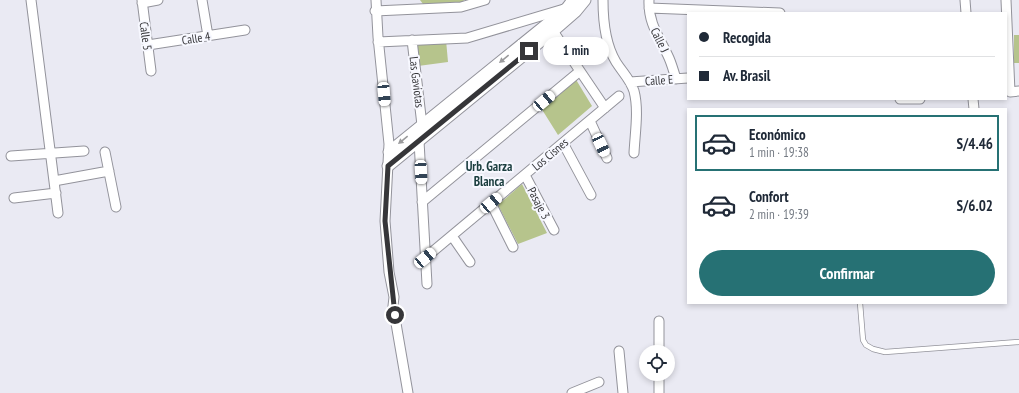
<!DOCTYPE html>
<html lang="es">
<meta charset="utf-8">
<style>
:root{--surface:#fff;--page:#f2f2f3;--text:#1f2937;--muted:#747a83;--line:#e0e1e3;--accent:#267174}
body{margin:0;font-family:"PT Sans Narrow",sans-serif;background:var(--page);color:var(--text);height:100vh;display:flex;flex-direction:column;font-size:15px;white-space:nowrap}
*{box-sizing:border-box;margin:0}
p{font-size:13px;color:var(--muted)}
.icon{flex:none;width:22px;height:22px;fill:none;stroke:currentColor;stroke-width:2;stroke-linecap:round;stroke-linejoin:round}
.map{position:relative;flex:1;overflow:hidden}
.panel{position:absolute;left:687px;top:108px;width:320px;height:196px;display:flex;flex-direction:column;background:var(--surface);border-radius:0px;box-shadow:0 2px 6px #0003}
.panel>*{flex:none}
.banner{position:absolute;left:687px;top:12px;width:320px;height:88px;border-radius:0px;box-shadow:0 2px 6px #0003;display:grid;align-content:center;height:88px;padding:0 12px;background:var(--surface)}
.controls{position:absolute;left:639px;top:345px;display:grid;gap:8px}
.controls a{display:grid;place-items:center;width:36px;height:36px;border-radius:50%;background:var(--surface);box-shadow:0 2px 6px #0003;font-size:20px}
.end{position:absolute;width:18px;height:18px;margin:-9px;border:5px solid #363639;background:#fff;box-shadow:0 0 0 2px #fff}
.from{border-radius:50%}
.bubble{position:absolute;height:28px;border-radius:14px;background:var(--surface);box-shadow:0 2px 6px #0003;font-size:13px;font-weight:700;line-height:28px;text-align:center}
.car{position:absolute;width:12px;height:24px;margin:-12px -6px;border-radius:5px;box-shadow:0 0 3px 1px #0007;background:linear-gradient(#fff 24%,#345 0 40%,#fff 0 76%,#345 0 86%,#fff 0)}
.banner b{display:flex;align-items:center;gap:14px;height:38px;font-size:15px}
.banner b+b{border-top:1px solid var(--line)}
.banner i{width:10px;height:10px;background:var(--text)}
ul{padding:7px 0 0;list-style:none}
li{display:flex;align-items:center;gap:12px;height:56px;margin:0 8px 6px;padding:0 4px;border:2px solid transparent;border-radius:0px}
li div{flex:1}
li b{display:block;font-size:15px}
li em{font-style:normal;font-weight:700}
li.active{border-color:var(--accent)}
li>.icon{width:36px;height:36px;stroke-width:1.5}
.primary-button{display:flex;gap:8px;margin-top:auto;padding:8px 12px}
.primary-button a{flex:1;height:46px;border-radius:24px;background:var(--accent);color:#fff;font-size:16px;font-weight:700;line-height:46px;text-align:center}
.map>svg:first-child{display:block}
.green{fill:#b6c48c}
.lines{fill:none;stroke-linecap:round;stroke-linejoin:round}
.service-casing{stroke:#93939b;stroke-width:6}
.minor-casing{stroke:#93939b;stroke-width:11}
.tertiary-casing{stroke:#93939b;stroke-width:13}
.service{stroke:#fff;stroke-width:4.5}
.minor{stroke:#fff;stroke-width:9}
.tertiary{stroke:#fff;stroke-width:11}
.oneway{fill:#9a9a9c}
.route{stroke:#363639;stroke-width:5}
.labels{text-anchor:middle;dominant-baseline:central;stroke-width:4;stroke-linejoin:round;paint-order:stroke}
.street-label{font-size:12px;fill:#363639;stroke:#f7f8ff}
.neighbourhood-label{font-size:13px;font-weight:bold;fill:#1b3e3f;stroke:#f7f8ff}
</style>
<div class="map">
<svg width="1019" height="393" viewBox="0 0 1019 393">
<rect width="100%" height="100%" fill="#eaeaf3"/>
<path class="green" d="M420,0H464L463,2L423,4Z
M1014,35H1019V63H1014Z
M446,40L448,62L418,66L414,43Z
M575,78L592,106L558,135L541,108Z
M522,184L547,233L518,244L498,205Z"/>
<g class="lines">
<defs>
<path id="service" d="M860,303L863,340L866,345L873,349L885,352L1019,342"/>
<path id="minor" d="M31,0L58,213
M142,0L151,71
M202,0L208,36
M376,0L378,37L389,144L385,221L389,272L394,297L393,306L408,393
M603,0C603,21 605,44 616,62C623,73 630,79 634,91C639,110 635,133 634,153
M649,0C648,24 660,38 669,58C672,65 674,72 676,79
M965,0L966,13
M1006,0L1010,92L1019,91
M142,3L158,0
M649,8L780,13
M375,11L461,7L485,0
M553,31L605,108
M412,40L422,125
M378,42L467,38L564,9
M148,45L245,30
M630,82L688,78
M900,99H920
M973,99L974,109
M590,121L607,158
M419,141L427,284
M563,143L591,195
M105,152L116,207
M11,156L84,151
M525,175L554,230
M54,181L109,171
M14,198L56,193
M422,202L580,71
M491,203L513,247
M452,236L470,262
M425,258L619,96
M619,351L623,393
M659,352V321
M572,393L599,382
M659,393V374"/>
<path id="tertiary" d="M389,152L567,8L573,0
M388,166L553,31L576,11L585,0"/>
</defs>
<use href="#service" class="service-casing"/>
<use href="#minor" class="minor-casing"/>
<use href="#tertiary" class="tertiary-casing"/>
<use href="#service" class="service"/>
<use href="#minor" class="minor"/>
<use href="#tertiary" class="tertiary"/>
</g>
<defs><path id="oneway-solid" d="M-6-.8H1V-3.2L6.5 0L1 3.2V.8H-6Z"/></defs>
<g class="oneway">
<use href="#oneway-solid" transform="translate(504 59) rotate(141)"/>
<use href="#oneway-solid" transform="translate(403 140) rotate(141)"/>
</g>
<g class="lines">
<path class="route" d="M395,315L385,221L388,166L529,51"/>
</g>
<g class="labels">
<g class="street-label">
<text transform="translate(146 36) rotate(82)">Calle 5</text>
<text transform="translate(196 38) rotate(-9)">Calle 4</text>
<text transform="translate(660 40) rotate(64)">Calle J</text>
<text transform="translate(659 80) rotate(-4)">Calle E</text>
<text transform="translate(417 82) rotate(83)">Las Gaviotas</text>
<text transform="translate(550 154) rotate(-40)">Los Cisnes</text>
<text transform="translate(539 203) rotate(62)">Pasaje 3</text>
</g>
<g class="neighbourhood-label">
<text x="489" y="166">Urb. Garza<tspan x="489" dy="15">Blanca</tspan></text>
</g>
</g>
</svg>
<div class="controls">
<a><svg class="icon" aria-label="locate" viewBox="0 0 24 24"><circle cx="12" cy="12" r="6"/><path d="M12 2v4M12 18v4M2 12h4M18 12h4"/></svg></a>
</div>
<i class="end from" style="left:395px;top:315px"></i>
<i class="end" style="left:529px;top:51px"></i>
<div class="bubble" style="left:543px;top:37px;width:66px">1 min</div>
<i class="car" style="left:384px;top:94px;rotate:175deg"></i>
<i class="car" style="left:544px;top:101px;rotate:50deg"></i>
<i class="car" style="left:601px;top:145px;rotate:155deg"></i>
<i class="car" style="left:421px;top:172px;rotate:177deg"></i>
<i class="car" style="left:491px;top:203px;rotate:50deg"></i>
<i class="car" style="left:425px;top:258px;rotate:50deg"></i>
<div class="banner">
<b><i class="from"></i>Recogida</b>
<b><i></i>Av. Brasil</b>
</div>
<section class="panel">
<ul>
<li class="active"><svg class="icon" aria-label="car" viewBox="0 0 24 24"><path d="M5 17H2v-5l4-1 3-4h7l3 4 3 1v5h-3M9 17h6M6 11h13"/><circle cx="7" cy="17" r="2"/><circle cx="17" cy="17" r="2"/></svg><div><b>Económico</b><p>1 min · 19:38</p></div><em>S/4.46</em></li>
<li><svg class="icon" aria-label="car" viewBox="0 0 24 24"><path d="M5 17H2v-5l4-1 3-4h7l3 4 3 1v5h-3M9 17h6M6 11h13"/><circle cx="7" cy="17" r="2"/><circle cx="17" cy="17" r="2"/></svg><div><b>Confort</b><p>2 min · 19:39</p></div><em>S/6.02</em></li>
</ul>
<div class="primary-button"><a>Confirmar</a></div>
</section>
</div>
